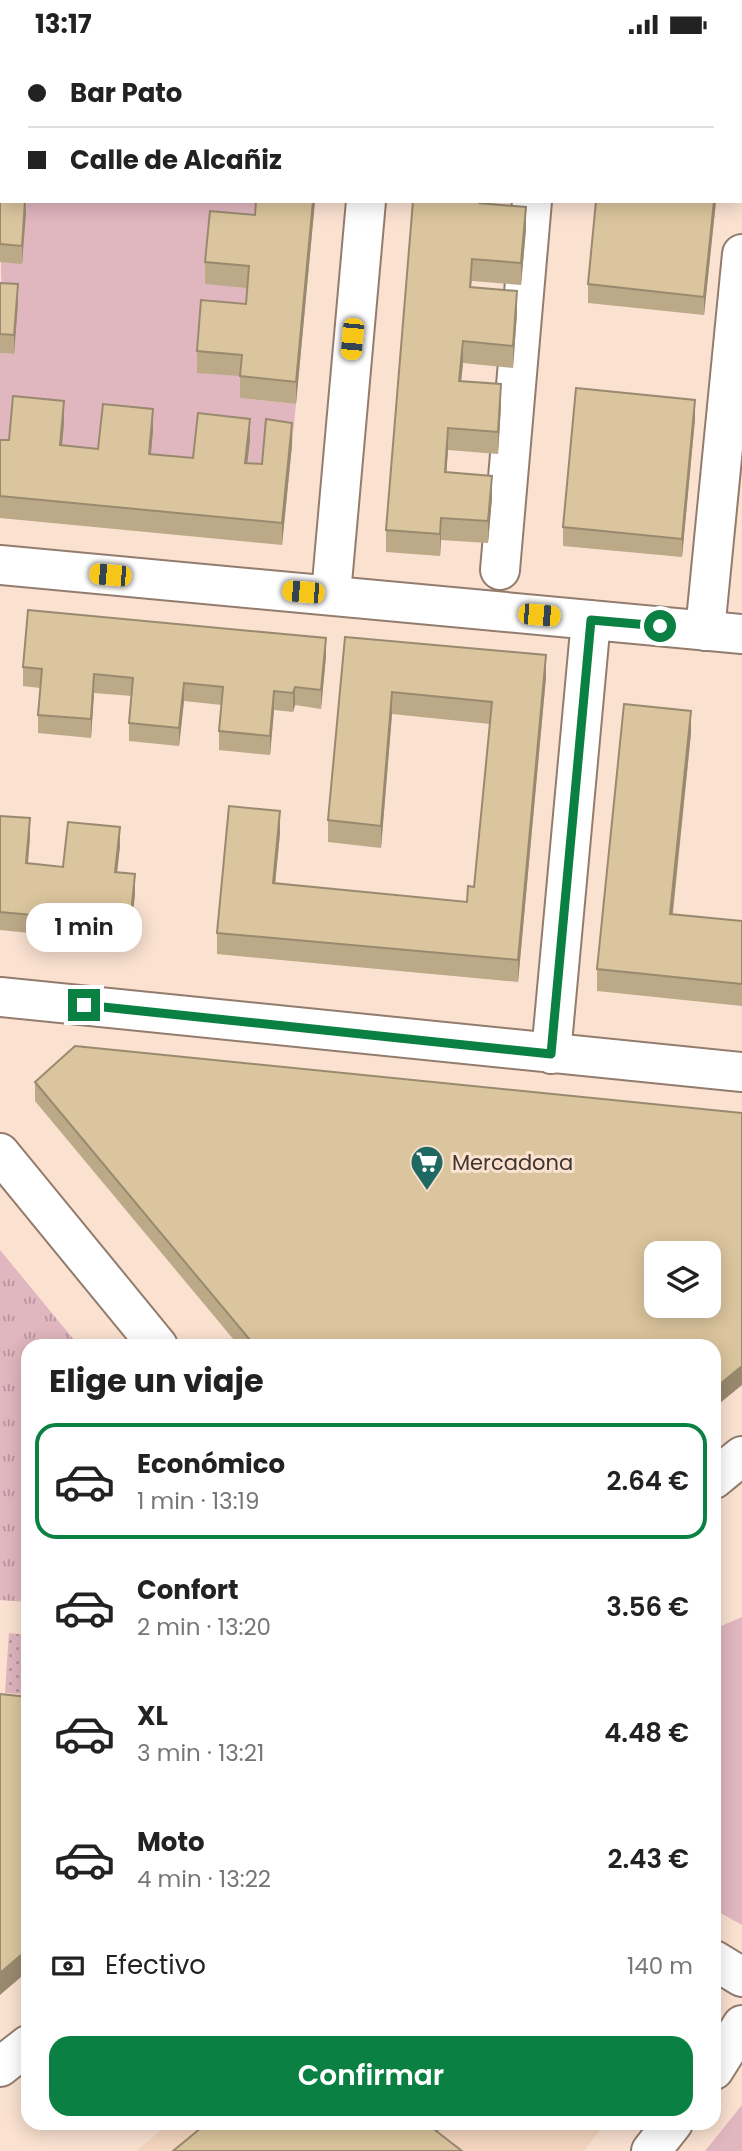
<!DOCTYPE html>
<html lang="es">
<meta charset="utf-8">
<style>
:root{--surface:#fff;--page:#f6f6f6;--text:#222;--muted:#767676;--line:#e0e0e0;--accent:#0b8043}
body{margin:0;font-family:Poppins,sans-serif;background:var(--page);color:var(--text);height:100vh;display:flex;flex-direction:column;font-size:26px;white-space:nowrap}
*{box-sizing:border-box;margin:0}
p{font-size:23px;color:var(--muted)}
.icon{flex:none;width:38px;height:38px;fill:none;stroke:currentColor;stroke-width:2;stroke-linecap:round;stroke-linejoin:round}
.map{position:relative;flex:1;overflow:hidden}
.side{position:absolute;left:21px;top:1290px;width:700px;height:791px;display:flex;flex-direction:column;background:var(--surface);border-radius:21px;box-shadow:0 4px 18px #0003}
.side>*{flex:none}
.banner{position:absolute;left:0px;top:0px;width:742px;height:154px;box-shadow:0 4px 18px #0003;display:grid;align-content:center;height:154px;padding:0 28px;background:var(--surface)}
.tools{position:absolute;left:644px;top:1192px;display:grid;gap:14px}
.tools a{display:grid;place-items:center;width:77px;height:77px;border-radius:14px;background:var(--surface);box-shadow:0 4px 18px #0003;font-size:35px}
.end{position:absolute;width:32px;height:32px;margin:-16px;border:9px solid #0b8043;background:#fff;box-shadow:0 0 0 4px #fff}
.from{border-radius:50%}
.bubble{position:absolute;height:49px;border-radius:21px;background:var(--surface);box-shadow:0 4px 18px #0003;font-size:23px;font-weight:600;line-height:49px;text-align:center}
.car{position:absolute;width:21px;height:42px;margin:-21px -10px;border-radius:9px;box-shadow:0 0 5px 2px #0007;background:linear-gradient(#f5c518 24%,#345 0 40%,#f5c518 0 76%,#345 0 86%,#f5c518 0)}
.banner b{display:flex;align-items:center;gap:24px;height:66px;font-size:26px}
.banner b+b{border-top:2px solid var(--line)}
.banner i{width:18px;height:18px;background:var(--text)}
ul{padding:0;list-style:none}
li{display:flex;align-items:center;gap:21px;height:116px;margin:0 14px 10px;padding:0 14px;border:4px solid transparent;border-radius:21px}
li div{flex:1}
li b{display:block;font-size:26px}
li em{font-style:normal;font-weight:600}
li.active{border-color:var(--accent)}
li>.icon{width:63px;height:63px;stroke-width:1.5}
h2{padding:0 28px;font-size:32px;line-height:84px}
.pay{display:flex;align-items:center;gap:18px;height:77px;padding:0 28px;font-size:26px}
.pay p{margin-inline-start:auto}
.cta{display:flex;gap:14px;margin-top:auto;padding:14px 28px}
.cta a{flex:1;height:80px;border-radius:21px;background:var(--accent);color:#fff;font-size:28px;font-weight:600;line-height:80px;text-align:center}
.status{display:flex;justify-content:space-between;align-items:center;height:49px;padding:0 35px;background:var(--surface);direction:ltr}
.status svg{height:19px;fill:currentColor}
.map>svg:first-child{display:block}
.built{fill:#f4d5bf}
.grass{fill:url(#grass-tufts)}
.park{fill:#e0b6bf}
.garden{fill:url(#garden-dots)}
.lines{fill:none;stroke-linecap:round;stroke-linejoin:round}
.minor-casing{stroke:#937c6d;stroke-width:42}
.minor{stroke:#fff;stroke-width:38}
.wall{fill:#bca988}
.shaded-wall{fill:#998a6f}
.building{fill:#dbc59e;stroke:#998a6f;stroke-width:2;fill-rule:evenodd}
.route{stroke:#0b8043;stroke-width:9}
.labels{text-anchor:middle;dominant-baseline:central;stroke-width:6;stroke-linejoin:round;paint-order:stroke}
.poi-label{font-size:21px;fill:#40362f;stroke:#fae1d0;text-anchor:start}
</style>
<div class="status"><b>13:17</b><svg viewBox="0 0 49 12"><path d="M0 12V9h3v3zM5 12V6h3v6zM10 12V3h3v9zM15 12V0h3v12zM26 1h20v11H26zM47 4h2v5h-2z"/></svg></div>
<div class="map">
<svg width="742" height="2102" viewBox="0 0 742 2102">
<defs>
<pattern id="grass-tufts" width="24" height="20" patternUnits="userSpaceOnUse" patternTransform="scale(1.75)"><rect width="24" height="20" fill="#e0b6bf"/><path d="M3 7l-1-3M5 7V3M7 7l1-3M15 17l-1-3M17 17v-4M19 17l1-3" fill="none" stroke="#b7959c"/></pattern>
<pattern id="garden-dots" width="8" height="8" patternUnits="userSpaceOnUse" patternTransform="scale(1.75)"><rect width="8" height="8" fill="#e0b6bf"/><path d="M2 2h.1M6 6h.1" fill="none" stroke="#b7959c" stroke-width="1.8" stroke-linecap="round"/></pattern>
</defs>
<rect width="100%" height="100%" fill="#fae1d0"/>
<path class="built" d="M170,2074H595L600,2081L584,2102H136Z"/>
<path class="grass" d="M0,1201L79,1297H28V1553L0,1551Z"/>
<path class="park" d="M27,152H258L240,349L296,355L292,396L262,437L245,436L250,391L193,431L149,427L153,382L98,422L0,413V304L13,305C7,280 0,237 1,212C7,191 25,175 27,152Z
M742,1568V1876L717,1862L714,1856V1580Z
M742,2056V2102H705Z"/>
<path class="garden" d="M9,1584L28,1586V1645L5,1644Z"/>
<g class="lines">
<defs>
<path id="minor" d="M380,2V0
M545,2V0
M0,516L742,585
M500,521L532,152
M331,545L366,152
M705,582L742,205
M0,948L742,1023
M551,1005L591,571
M0,1104L158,1297
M714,1430L742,1407
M714,1911L742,1928
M0,2018L28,1996
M714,2021L742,1976
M651,2102L673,2074"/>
</defs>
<use href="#minor" class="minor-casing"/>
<use href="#minor" class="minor"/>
</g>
<path class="wall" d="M0,143L26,152L22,215L0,213Z
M256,152H315L296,355L240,349V327L197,324V302L246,255L247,239L205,235V213L255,166Z
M716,152L704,266L588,254V235Z
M481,154L526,180L521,236L472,232L471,238L517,264L513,319L463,314L461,332L501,357L498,405L448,401L446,423L492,449L488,494L441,491L440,507L386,503V481Z
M0,234L18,254L14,305L0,304Z
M695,370L682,508L563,497V478Z
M64,374L62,396L98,400L153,382L151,405L193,409L250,391L247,415H262L292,396L282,496L0,469V391H9Z
M345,588L546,628L518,933L217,905V884L280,784L275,835L467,853L474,838L490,675L392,665L381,799L328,793V771Z
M326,607L321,660L295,656L293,663L274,661L270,706L219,701V682L222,656L184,652L179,697L129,692V674L132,647L94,644L91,689L38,684V666L40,639L23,637V618Z
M691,684L673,865L742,872V957L597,942V920Z
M0,767L30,788L28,815L63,818L120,797L117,823L135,844L130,894L0,881Z
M35,1033L714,1297H239L35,1052Z"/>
<path class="shaded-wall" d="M2,81V100L0,101V82Z
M25,152L26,165L22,215V197Z
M313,152H315L296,355V333Z
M714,152H716L704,266V248Z
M526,158V180L521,236V214Z
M18,235V254L14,305V286Z
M517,242V264L513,319V297Z
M463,292V314L459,354V332Z
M501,335V357L498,405V383Z
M695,351V370L682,508V490Z
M64,352V374L60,418V396Z
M153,360V382L149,427V405Z
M250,370V391L245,436V414Z
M292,374V396L282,496V474Z
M448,379V401L445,445V423Z
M492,427V449L488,494V472Z
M441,469V491L440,507V485Z
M326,589V607L321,660V641Z
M546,606V628L518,933V911Z
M94,625V644L91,689V670Z
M184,634V652L179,697V679Z
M295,638V656L293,663V644Z
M274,642V661L270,706V687Z
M392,643V665L381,799V777Z
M691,662V684L670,887V865Z
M280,762V784L273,856V834Z
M30,769V788L26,833V814Z
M120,778V797L115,842V823Z
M135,825V844L130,894V875Z
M742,1317V1336L714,1359V1340Z
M28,1900V1922L0,1946V1924Z
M433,2074H444L431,2092V2078Z"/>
<path class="building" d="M0,0H17L18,2H2V81L0,82Z
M225,0H327V2H225Z
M426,0H535V2H425Z
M0,143L2,144V152H25L22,197L0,195Z
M256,152H313L296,333L240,327L242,306L197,302L201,251L246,255L249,217L205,213L210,162L255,166Z
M413,152H479V154L526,158L521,214L472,210L470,238L517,242L513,297L463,292L459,332L501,335L498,383L448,379L445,423L492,427L488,472L441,469L440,485L386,481Z
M596,152H714L704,248L588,235Z
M0,234L18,235L14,286L0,285Z
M576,339L695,351L682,490L563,478Z
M13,347L64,352L60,396L98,400L103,355L153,360L149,405L193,409L198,364L250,370L245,414L262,415L266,370L292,374L282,474L0,447V391H9Z
M28,561L326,589L321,641L295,638L293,644L274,642L270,687L219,682L223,638L184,634L179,679L129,674L133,629L94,625L91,670L38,666L42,620L23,618Z
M345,588L546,606L518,911L217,884L229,757L280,762L273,834L467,853L468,837L474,838L492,653L392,643L381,777L328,771Z
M624,655L691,662L670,865L742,872V935L597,920Z
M0,767L30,769L26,814L63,818L68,773L120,778L115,823L135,825L130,875L0,863Z
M75,997L742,1064V1317L714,1340V1297H255L35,1033ZM656,1204H709V1256H656Z
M0,1645L28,1648V1900L0,1924Z
M207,2074H433L431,2078L462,2102H173Z"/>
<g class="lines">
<path class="route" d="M84,956L551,1005L591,571L660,577"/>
</g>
<defs>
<symbol id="supermarket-pin" viewBox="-11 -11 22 30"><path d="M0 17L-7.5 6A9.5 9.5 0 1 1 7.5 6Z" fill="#1f6963" stroke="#fae1d0"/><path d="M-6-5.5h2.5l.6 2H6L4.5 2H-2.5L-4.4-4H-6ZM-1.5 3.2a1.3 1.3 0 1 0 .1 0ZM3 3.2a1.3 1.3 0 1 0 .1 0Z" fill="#fff"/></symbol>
</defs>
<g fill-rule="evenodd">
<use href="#supermarket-pin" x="408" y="1094" width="38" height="52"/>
</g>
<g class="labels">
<g class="poi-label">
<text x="452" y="1113">Mercadona</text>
</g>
</g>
</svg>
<div class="tools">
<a><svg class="icon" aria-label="layers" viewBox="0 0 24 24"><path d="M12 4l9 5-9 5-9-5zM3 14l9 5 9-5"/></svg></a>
</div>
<i class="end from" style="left:660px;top:577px"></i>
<i class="end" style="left:84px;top:956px"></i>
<div class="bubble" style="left:26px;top:854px;width:116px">1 min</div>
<i class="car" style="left:352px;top:290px;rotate:185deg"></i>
<i class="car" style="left:110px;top:526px;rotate:275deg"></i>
<i class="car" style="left:303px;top:543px;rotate:275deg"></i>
<i class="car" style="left:539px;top:566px;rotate:95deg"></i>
<div class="banner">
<b><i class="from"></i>Bar Pato</b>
<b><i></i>Calle de Alcañiz</b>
</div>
<section class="side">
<h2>Elige un viaje</h2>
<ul>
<li class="active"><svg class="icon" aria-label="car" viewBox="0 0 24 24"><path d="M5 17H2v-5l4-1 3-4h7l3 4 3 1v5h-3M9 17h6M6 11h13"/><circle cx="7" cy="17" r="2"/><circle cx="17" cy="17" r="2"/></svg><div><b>Económico</b><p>1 min · 13:19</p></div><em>2.64 €</em></li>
<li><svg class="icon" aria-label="car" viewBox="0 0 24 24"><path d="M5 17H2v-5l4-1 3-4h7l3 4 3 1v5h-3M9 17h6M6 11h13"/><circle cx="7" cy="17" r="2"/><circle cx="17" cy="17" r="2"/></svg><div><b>Confort</b><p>2 min · 13:20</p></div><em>3.56 €</em></li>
<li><svg class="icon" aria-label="car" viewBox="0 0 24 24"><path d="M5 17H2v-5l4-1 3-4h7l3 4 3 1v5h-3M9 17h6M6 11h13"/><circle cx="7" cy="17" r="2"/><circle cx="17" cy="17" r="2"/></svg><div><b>XL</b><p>3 min · 13:21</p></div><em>4.48 €</em></li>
<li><svg class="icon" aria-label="car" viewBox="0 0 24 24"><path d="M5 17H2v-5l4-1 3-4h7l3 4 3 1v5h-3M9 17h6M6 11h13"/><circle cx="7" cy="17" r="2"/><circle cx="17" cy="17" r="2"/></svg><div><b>Moto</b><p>4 min · 13:22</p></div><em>2.43 €</em></li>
</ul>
<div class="pay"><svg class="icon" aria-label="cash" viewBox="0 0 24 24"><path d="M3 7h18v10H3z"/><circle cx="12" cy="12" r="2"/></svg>Efectivo<p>140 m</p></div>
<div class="cta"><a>Confirmar</a></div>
</section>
</div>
